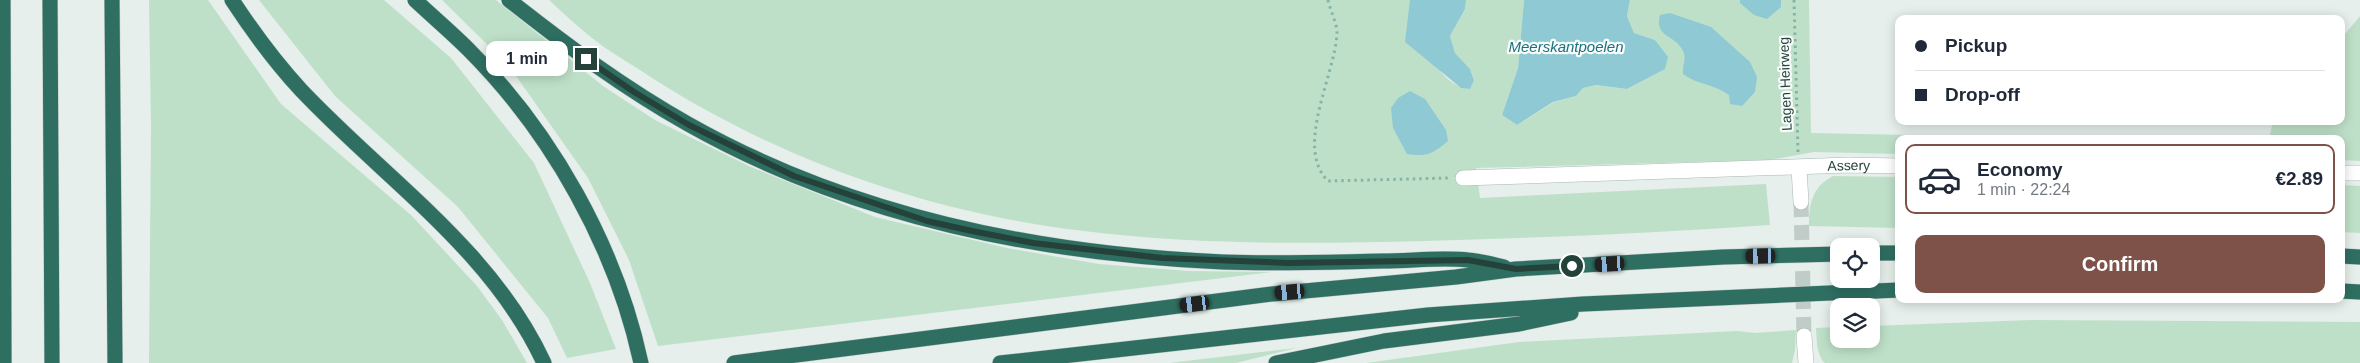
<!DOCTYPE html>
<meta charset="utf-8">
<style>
:root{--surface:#fff;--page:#f2f2f3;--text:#1f2937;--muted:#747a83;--line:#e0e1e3;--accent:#7f5249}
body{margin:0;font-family:Arial,sans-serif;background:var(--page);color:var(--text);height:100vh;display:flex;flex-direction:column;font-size:19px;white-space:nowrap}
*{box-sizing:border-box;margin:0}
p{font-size:16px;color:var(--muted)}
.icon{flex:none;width:28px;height:28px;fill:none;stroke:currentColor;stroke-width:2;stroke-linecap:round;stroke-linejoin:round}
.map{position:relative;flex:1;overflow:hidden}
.panel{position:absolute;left:1895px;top:135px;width:450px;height:168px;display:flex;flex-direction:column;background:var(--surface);border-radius:10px;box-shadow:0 2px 12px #0003}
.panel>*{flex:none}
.guide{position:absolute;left:1895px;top:15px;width:450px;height:110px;border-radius:10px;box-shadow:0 2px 12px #0003;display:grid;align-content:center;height:110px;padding:0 20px;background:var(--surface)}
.fabs{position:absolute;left:1830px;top:238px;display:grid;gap:10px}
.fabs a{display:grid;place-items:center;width:50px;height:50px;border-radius:10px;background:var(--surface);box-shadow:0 2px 12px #0003;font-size:25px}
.end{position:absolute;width:22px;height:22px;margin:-11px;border:6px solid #24423a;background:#fff;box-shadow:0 0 0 2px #fff}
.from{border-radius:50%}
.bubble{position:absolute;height:35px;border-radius:10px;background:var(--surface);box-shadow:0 2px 12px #0003;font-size:16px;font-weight:700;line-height:35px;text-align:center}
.car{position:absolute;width:15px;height:30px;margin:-15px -8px;border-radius:6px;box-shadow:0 0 4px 1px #0007;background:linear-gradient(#222 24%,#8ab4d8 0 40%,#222 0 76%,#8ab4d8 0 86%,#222 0)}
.guide b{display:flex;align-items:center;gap:18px;height:48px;font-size:19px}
.guide b+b{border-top:1px solid var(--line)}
.guide i{width:12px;height:12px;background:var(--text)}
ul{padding:9px 0 0;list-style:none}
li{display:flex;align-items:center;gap:15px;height:70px;margin:0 10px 8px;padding:0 10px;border:2px solid transparent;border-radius:10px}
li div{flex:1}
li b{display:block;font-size:19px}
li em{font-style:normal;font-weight:700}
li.current{border-color:var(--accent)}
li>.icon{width:45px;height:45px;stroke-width:1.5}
.cta{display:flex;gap:10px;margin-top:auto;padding:10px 20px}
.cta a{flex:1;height:58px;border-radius:10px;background:var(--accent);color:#fff;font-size:20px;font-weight:700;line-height:58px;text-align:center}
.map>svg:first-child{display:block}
.green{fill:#bfe0c8}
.water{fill:#8ec9d4}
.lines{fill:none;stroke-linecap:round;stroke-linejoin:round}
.street-tunnel{stroke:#bfccc8;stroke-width:15;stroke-dasharray:15 8;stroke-linecap:butt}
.street-casing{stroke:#a8b8b2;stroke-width:16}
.highway-casing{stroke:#c2cac8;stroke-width:16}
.path{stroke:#86b3a5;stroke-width:3;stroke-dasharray:2.5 4;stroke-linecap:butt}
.street{stroke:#fff;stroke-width:15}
.highway{stroke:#2f6f62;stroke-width:15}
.route{stroke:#24423a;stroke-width:6}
.labels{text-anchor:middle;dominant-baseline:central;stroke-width:4.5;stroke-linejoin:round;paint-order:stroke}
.street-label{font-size:14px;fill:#24423a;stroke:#f7fbf9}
.water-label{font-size:15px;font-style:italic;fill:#1c6f80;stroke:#f7fbf9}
</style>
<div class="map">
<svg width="2360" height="363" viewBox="0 0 2360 363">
<rect width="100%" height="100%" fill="#e6efeb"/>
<path class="green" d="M149,0H208L281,104L411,215L477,286L502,320L527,363H149L151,128Z
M259,0H384L451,58L534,163L590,283L616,349L567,358L548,318L458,207L335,96Z
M442,0H496L603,86L655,120L751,167L875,217L1007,248L1099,264L1189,271L1273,272L658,346L629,260L588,178L509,66Z
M549,0H1410V9C1422,37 1435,85 1470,89L1474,79L1470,69L1455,53L1450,36L1465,9L1466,0H1524L1518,68L1502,115L1517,125L1554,102L1576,96L1583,88L1596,85L1627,89L1665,69L1655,40L1634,33L1627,16L1630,0H1809L1811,133L1910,135V139H1899V154L1814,152L1769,160L1476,168L1480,198L1766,184L1770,225C1655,233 1539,238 1424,241C1310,244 1197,245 1084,231C928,213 771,157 640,70C624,60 607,50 592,38C577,26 563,13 549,0Z
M2360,16V161L2341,160V139H2269L2273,121H2341V39Z
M1833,176L1899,177V228L1809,226C1809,204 1812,187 1833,176Z
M2341,185L2360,186V233L2341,232Z
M2031,320L2360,322V363H1825C1816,355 1817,339 1816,328L1839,327V339H1871V326Z
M1796,330L1795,350L1792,363H1366L1519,342L1737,331L1755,333Z
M1296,348L1236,363H1169Z"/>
<path class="water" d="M1410,0H1466L1465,9L1450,36L1455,53L1470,69L1474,80L1470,89L1461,88L1405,42Z
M1524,0H1630L1627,16L1634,33L1655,40L1668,57L1665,69L1627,89L1596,85L1583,88L1576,96L1553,102L1517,125L1502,115L1518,68Z
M1740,0H1781V7L1767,19L1754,15L1740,3Z
M1670,13L1711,27L1750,62L1757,77L1755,92L1742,106L1730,104L1729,95C1715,84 1697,85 1683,74C1682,65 1687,59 1683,51C1675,34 1654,38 1660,15Z
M1410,91L1425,99L1446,130L1448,141C1432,154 1428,157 1407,154L1393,128L1391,108L1398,98Z"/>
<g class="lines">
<path class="street-tunnel" d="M1801,202L1804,336"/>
<defs>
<g id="street">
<path d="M1799,168L1801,202"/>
<path d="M2341,173H2360"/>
<path id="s1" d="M1463,178L1849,165L1899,166"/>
<path d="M1804,336L1806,363"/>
</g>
<path id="highway" d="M3,0L4,363
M50,0L52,363
M112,0L115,363
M232,0C253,32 275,62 301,90C385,179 492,250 544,363
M415,0C432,16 451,32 468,49C552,133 616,247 641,363
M509,0C566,45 624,88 688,124C851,216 1038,254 1223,262C1276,264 1330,262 1383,261C1411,261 1440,257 1468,260C1480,261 1492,264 1504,267
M1871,253H1899
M2341,256L2360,257
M2341,291L2360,292
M734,363L1272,294L1456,277L1516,269L1723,257L1839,254
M1000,363L1428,315L1583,304L1899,290
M1276,363L1384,341L1519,324L1571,313"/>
</defs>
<use href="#street" class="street-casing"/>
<use href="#highway" class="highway-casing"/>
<path class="path" d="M1328,0C1330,10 1337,23 1337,33C1335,76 1294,147 1328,181L1449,178
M1794,0L1798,152"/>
<use href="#street" class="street"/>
<use href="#highway" class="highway"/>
</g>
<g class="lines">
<path class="route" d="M586,59L634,92L689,125L794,176L927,221L972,231L1033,243L1162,258L1288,263L1468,260L1516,269L1572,266"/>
</g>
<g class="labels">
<g class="street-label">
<text transform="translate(1785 84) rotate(-92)">Lagen Heirweg</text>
<text stroke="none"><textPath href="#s1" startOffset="386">Assery</textPath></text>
</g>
<g class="water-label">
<text x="1566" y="46">Meerskantpoelen</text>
</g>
</g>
</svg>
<div class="fabs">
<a><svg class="icon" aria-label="locate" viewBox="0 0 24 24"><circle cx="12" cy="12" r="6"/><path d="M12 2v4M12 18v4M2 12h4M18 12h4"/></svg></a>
<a><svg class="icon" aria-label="layers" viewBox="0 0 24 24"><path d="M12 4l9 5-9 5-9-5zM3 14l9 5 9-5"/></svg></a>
</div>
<i class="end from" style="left:1572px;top:266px"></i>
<i class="end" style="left:586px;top:59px"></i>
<div class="bubble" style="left:486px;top:41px;width:82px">1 min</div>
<i class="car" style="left:1761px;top:256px;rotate:269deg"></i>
<i class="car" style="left:1610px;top:264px;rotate:267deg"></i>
<i class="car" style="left:1290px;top:292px;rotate:265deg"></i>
<i class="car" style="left:1195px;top:304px;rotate:263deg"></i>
<div class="guide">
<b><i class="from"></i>Pickup</b>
<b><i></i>Drop-off</b>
</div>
<section class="panel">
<ul>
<li class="current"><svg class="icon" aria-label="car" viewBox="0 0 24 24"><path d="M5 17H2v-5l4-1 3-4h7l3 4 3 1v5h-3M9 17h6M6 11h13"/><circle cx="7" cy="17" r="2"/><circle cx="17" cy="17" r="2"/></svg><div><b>Economy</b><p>1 min · 22:24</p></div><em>€2.89</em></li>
</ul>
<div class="cta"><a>Confirm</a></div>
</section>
</div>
